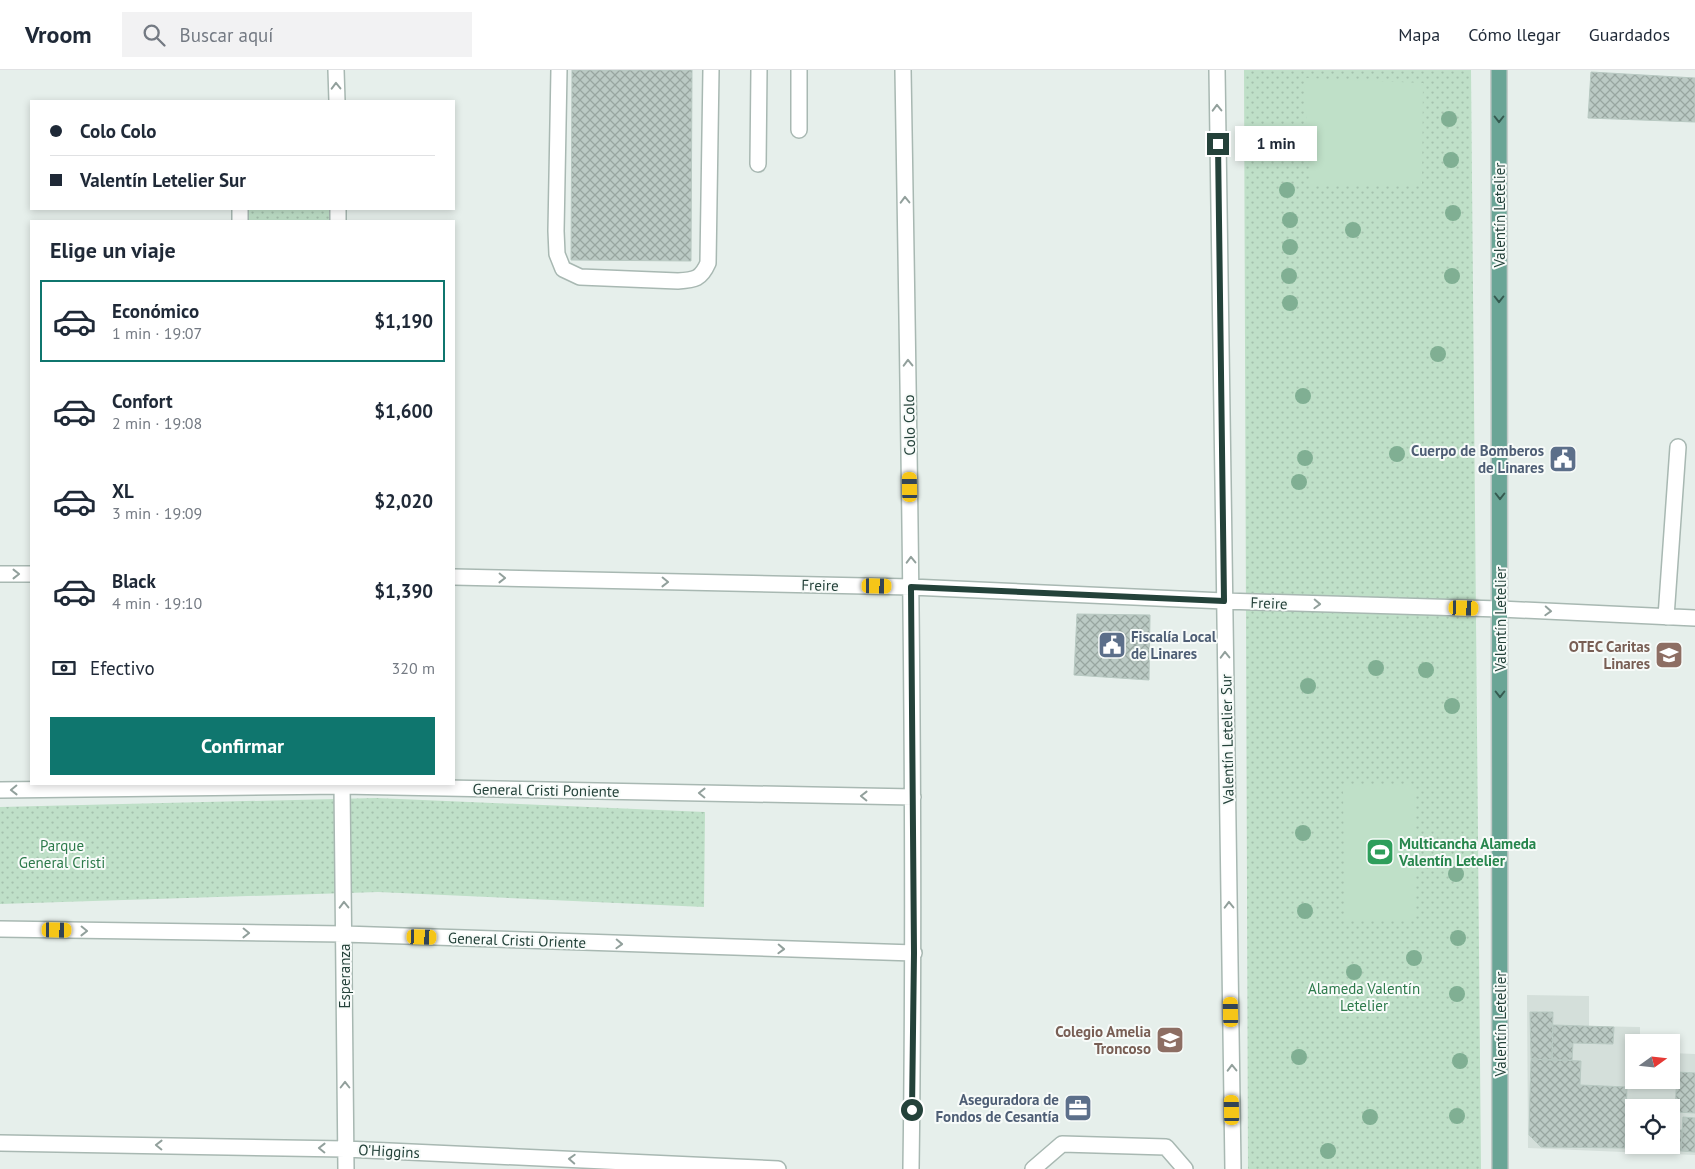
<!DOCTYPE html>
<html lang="es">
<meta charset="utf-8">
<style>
:root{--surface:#fff;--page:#f2f2f3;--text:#1f2937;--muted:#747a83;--line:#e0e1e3;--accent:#0f766e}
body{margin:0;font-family:"PT Sans",sans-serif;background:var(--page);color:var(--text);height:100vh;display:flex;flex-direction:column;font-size:19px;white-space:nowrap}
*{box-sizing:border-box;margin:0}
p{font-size:16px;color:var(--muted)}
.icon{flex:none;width:28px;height:28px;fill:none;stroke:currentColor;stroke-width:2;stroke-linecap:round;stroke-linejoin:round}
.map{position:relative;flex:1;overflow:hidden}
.side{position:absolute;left:30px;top:150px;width:425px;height:565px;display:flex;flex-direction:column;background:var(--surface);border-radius:0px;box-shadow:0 2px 8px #0003}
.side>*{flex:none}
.top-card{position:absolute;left:30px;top:30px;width:425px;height:110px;border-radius:0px;box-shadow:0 2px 8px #0003;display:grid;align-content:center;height:110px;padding:0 20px;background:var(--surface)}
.needle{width:32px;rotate:75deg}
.controls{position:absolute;left:1625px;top:964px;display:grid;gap:10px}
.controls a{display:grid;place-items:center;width:55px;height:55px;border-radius:0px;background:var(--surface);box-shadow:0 2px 8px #0003;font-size:25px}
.end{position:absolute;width:22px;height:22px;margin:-11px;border:6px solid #24423a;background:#fff;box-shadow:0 0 0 2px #fff}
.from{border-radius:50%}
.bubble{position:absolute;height:35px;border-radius:0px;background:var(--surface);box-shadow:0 2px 8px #0003;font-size:16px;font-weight:700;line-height:35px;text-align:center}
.car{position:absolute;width:15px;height:30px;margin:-15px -8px;border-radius:6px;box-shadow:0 0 4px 1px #0007;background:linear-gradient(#f5c518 24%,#345 0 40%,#f5c518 0 76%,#345 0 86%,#f5c518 0)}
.top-card b{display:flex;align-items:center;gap:18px;height:48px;font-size:19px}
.top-card b+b{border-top:1px solid var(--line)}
.top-card i{width:12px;height:12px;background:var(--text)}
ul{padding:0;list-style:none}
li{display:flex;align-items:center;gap:15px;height:82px;margin:0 10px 8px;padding:0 10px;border:2px solid transparent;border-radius:0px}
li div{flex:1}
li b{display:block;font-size:19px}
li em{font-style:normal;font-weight:700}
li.on{border-color:var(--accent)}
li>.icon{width:45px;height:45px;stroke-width:1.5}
h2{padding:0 20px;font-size:22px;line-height:60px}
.pay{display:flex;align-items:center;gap:12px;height:55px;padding:0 20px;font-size:19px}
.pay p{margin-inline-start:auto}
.button{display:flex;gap:10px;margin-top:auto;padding:10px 20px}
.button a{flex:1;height:58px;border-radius:0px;background:var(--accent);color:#fff;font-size:20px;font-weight:700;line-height:58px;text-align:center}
header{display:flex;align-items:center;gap:30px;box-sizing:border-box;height:70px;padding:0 25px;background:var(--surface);border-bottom:1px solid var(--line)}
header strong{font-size:24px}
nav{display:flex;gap:28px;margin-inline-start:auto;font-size:18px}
.search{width:350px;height:45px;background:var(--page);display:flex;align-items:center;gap:12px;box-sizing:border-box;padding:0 18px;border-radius:0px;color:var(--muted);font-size:19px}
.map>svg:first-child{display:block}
.built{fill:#d4dfda;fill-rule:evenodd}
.green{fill:url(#green-dots)}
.pitch{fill:#bfe0c8}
.building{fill:url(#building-cross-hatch);stroke:#b8c9c2}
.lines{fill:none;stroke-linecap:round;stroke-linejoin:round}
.minor-casing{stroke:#a8b8b2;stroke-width:18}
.major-casing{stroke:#c2cac8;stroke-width:18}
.minor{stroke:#fff;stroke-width:15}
.major{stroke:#6aa596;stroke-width:15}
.tree{fill:#80af93}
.oneway{stroke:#92a09c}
.oneway2{stroke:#365b51}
.route{stroke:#24423a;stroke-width:6}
.labels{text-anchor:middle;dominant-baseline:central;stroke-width:4;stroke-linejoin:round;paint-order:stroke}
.street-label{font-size:15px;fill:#24423a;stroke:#f7fbf9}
.service-label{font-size:15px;font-weight:bold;fill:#4e5e75;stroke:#f7fbf9;text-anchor:end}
.education-label{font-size:15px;font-weight:bold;fill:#785e54;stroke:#f7fbf9;text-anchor:end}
.leisure-label{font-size:15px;font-weight:bold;fill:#27864d;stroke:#f7fbf9;text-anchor:start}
.park-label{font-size:15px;fill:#2d7a4b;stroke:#f7fbf9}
</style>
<header>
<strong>Vroom</strong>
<div class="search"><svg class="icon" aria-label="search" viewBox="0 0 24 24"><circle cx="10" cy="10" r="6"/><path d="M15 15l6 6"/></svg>Buscar aquí</div>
<nav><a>Mapa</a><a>Cómo llegar</a><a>Guardados</a></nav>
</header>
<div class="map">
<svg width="1695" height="1099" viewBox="0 0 1695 1099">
<defs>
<pattern id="green-dots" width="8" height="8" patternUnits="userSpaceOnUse" patternTransform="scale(1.25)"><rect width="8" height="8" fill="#bfe0c8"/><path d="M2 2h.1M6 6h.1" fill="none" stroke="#a4c1ad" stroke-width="1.8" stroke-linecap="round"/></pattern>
<pattern id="building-cross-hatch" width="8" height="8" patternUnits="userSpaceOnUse" patternTransform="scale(1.25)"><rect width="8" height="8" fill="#bbcac4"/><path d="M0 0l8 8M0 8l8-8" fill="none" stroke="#98a6a0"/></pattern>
</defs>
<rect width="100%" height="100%" fill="#e6efeb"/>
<path class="built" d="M1527,925L1589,926V956L1640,957V972H1634V1010H1671V983L1695,984V1085L1528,1078ZM1634,1038H1671V1075H1634Z"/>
<path class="green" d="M1244,0H1471L1481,1099H1248Z
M245,139H332V151H245Z
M376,728L705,742L704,837L378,822L0,834V737Z"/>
<path class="pitch" d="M1304,8L1423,13L1422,114H1310Z
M1343,714L1414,715L1416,849H1345Z"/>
<path class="building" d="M572,0H692L691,191L571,190Z
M1591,2L1695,8V52L1588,48Z
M1077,544L1150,545L1149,610L1074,605Z
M1530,942H1553L1552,990L1531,989Z
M1553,955L1614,957L1613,974L1573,973L1572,990H1552Z
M1531,989L1581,991L1580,1015L1627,1017L1625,1078L1541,1077L1529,1065Z
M1677,1002L1695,1003V1043L1675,1042Z
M1626,1040H1634V1075H1671V1042H1675L1674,1060H1682L1681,1081L1625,1078Z
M1683,1047L1695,1048V1082L1681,1081Z"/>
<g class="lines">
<defs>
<path id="minor" d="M336,0L337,31
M559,0L556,161L557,184L563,199L580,207L678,211C695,210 701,209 708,193L711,0
M799,0V60
M903,0C909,366 916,733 911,1099
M1217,0L1233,1099
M758,94L759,0
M338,139V151
M240,151V139
M0,504H31
M454,507L911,517L1224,531L1500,539L1695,548
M1666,547L1678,377
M342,714L346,1099
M0,720L342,716L913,727
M0,859L344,864L914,883
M0,1073L345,1079L778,1099
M1033,1099L1062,1074L1166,1077L1185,1099"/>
<path id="major" d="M1499,0L1500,1099"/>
</defs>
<use href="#minor" class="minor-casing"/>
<use href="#major" class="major-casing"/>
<use href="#minor" class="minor"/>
<use href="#major" class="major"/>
</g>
<g class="tree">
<circle cx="1449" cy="49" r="8"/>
<circle cx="1278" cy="66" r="8"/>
<circle cx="1451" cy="90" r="8"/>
<circle cx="1287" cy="120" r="8"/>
<circle cx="1453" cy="143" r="8"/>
<circle cx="1290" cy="150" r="8"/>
<circle cx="1353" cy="160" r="8"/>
<circle cx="1290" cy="177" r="8"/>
<circle cx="1289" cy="206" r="8"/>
<circle cx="1452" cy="206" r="8"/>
<circle cx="1290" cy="233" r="8"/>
<circle cx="1438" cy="284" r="8"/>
<circle cx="1303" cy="326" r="8"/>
<circle cx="1397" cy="384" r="8"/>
<circle cx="1305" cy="388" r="8"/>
<circle cx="1299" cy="412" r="8"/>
<circle cx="1376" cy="598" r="8"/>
<circle cx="1426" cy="600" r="8"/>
<circle cx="1308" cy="616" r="8"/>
<circle cx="1452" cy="636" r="8"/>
<circle cx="1303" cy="763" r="8"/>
<circle cx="1456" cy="804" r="8"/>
<circle cx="1305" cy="841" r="8"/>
<circle cx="1458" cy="868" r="8"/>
<circle cx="1414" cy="888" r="8"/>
<circle cx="1354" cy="902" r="8"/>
<circle cx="1457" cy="924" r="8"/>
<circle cx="1299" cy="987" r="8"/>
<circle cx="1460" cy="991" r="8"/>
<circle cx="1457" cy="1046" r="8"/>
<circle cx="1370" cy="1047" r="8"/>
<circle cx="1328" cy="1081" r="8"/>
</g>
<defs><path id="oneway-chevron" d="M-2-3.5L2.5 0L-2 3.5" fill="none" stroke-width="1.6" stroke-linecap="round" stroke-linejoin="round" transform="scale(1.25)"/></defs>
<g class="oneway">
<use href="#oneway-chevron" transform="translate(336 16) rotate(-91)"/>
<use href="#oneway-chevron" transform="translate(1217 38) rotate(-91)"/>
<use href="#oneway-chevron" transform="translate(905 130) rotate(-91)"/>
<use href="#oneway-chevron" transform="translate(908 293) rotate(-91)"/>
<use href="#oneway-chevron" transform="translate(911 490) rotate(-91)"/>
<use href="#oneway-chevron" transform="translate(16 504)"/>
<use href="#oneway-chevron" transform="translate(502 508) rotate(1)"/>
<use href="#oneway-chevron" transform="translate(665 512) rotate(1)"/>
<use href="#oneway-chevron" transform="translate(1317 534) rotate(2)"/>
<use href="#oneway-chevron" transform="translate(1548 541) rotate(3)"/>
<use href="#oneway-chevron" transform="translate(1225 585) rotate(-91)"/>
<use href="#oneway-chevron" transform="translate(14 720) rotate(179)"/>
<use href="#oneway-chevron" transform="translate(702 723) rotate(-179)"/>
<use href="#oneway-chevron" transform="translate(864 726) rotate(-179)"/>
<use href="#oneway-chevron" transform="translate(344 835) rotate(-91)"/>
<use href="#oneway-chevron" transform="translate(1229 835) rotate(-91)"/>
<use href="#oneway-chevron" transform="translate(84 861) rotate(1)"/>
<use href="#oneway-chevron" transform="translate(246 863) rotate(1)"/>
<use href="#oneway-chevron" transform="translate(619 874) rotate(2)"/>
<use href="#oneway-chevron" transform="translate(781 879) rotate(2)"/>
<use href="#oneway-chevron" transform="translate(1232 998) rotate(-91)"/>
<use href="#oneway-chevron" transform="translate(345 1015) rotate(-90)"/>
<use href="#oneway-chevron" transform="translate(159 1075) rotate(-179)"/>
<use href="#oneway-chevron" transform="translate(322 1078) rotate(-179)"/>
<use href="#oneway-chevron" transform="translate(572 1089) rotate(-177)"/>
</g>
<g class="oneway2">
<use href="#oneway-chevron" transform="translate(1499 49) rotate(90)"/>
<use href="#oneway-chevron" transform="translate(1499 229) rotate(90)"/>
<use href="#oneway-chevron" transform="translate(1500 426) rotate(90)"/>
<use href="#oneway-chevron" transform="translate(1500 624) rotate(90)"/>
</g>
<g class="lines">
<path class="route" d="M912,1040L914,883L911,517L1224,531L1218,74"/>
</g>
<defs>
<symbol id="civic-square" viewBox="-11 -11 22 22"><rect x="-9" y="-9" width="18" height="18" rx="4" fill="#5c6f8a" stroke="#f7fbf9"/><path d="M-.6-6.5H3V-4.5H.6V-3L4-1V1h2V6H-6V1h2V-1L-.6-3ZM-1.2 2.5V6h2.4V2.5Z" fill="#fff"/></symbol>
<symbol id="university-square" viewBox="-11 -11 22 22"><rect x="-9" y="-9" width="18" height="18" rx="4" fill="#8d6e63" stroke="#f7fbf9"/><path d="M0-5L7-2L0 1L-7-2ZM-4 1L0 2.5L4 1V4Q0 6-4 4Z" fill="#fff"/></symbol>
<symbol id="stadium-square" viewBox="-11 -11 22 22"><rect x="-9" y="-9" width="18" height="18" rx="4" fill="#2e9e5b" stroke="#f7fbf9"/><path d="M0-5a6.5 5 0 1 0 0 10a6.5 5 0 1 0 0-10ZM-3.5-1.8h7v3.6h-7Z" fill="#fff"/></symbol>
<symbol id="school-square" viewBox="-11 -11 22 22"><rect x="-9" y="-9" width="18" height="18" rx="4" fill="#8d6e63" stroke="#f7fbf9"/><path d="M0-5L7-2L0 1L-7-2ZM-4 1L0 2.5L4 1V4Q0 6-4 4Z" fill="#fff"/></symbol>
<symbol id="office-square" viewBox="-11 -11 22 22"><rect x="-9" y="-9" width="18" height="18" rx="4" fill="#5c6f8a" stroke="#f7fbf9"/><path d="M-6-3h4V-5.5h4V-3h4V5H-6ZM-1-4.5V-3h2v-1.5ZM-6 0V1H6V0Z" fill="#fff"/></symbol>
</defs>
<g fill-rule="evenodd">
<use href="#civic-square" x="1547" y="373" width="32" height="32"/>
<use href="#civic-square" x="1096" y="559" width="32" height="32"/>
<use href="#university-square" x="1653" y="569" width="32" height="32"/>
<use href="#stadium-square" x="1364" y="766" width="32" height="32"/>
<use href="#school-square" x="1154" y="954" width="32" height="32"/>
<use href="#office-square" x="1062" y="1022" width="32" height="32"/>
</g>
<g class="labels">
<g class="street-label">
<text transform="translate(1499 145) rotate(-90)">Valentín Letelier</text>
<text transform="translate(909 355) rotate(-91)">Colo Colo</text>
<text transform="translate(820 515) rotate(1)">Freire</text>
<text transform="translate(1269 533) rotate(2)">Freire</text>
<text transform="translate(1500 549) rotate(-90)">Valentín Letelier</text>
<text transform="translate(1227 669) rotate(-91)">Valentín Letelier Sur</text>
<text transform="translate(546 720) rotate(1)">General Cristi Poniente</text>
<text transform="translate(517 870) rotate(2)">General Cristi Oriente</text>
<text transform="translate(344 906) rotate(-90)">Esperanza</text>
<text transform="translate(1500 954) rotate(-90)">Valentín Letelier</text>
<text transform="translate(389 1081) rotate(3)">O'Higgins</text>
</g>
<g class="service-label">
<text x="1544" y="380">Cuerpo de Bomberos<tspan x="1544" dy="17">de Linares</tspan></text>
<text x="1131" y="566" text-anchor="start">Fiscalía Local<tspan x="1131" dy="17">de Linares</tspan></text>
<text x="1059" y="1029">Aseguradora de<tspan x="1059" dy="17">Fondos de Cesantía</tspan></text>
</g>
<g class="education-label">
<text x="1650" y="576">OTEC Caritas<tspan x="1650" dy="17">Linares</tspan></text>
<text x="1151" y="961">Colegio Amelia<tspan x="1151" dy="17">Troncoso</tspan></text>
</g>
<g class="leisure-label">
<text x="1399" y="773">Multicancha Alameda<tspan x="1399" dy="17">Valentín Letelier</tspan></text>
</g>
<g class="park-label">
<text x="62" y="775">Parque<tspan x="62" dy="17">General Cristi</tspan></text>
<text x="1364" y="918">Alameda Valentín<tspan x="1364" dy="17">Letelier</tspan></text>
</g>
</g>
</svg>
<div class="controls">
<a><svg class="needle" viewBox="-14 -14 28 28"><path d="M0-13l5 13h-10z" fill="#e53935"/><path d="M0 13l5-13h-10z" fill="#747a83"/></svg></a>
<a><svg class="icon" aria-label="locate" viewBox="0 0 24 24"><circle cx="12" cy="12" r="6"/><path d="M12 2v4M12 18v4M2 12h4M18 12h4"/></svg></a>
</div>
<i class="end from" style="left:912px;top:1040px"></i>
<i class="end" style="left:1218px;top:74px"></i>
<div class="bubble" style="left:1235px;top:56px;width:82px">1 min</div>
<i class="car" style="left:910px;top:417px;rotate:359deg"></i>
<i class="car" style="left:877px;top:516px;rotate:91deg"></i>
<i class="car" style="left:1464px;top:538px;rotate:92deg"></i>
<i class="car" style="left:57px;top:860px;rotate:91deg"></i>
<i class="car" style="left:422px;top:867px;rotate:92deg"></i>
<i class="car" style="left:1231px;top:942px;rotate:359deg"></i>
<i class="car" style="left:1232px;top:1040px;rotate:359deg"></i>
<div class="top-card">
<b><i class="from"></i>Colo Colo</b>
<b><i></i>Valentín Letelier Sur</b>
</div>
<section class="side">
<h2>Elige un viaje</h2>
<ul>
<li class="on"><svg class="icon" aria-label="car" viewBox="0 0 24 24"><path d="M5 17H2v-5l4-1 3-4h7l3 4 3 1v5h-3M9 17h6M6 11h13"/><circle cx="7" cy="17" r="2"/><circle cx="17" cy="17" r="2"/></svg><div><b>Económico</b><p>1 min · 19:07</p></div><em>$1,190</em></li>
<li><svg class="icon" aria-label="car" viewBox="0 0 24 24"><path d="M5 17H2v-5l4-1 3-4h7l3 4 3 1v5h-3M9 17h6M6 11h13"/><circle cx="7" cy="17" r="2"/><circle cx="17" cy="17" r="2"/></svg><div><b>Confort</b><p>2 min · 19:08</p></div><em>$1,600</em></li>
<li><svg class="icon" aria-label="car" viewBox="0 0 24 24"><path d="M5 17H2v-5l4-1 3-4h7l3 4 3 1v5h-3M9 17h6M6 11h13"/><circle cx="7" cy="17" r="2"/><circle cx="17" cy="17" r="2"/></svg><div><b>XL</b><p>3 min · 19:09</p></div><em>$2,020</em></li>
<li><svg class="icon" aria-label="car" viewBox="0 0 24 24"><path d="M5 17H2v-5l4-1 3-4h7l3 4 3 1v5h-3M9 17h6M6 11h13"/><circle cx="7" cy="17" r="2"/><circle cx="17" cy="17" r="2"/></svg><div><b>Black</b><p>4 min · 19:10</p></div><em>$1,390</em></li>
</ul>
<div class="pay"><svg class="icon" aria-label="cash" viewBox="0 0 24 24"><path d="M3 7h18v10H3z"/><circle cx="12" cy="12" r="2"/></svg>Efectivo<p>320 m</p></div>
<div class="button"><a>Confirmar</a></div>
</section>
</div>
